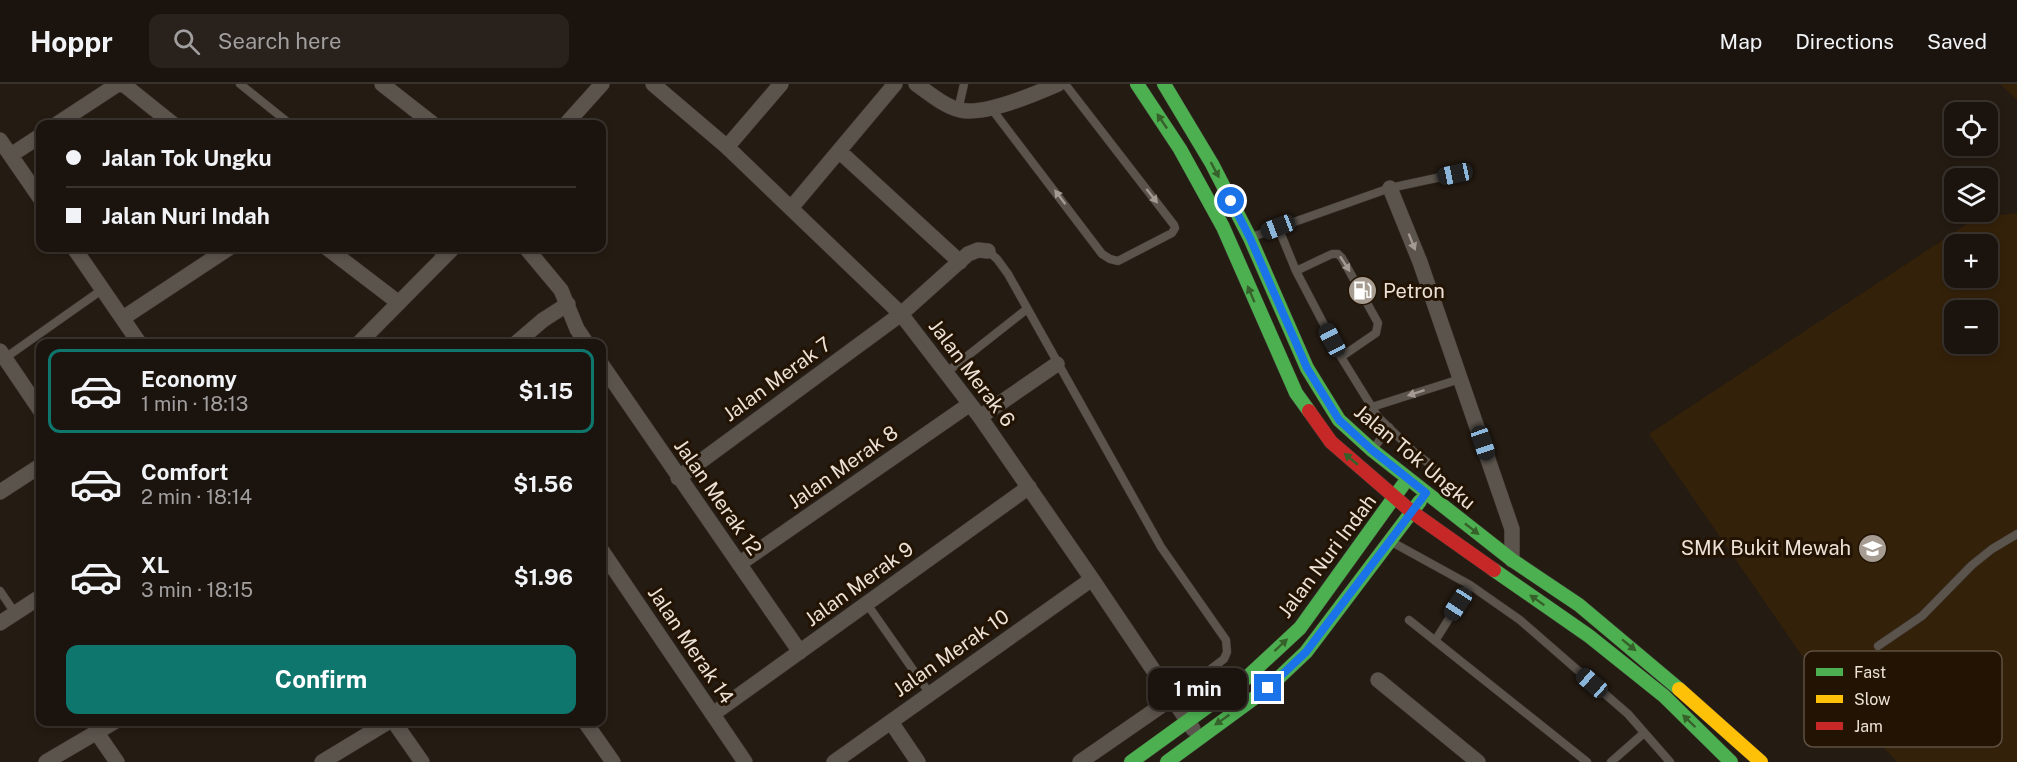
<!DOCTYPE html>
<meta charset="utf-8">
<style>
:root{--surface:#1b140e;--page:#28211c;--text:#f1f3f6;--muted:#a09e9e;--line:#39332e;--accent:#0f766e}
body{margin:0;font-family:"Public Sans",sans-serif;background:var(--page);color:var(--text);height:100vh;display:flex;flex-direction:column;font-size:22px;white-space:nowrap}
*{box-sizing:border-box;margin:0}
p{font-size:20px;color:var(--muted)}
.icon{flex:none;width:33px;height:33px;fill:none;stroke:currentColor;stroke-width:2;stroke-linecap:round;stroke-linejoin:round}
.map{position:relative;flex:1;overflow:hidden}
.panel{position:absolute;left:36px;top:255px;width:570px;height:387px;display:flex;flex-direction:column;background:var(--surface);border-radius:12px;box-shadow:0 3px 9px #0003,0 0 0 2px var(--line)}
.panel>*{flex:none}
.hud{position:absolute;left:36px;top:36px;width:570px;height:132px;border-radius:12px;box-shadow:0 3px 9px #0003,0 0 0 2px var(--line);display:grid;align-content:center;height:132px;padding:0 30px;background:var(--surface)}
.controls{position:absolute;left:1944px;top:18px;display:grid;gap:12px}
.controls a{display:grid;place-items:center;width:54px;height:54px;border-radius:12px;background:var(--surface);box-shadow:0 3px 9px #0003,0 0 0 2px var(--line);font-size:30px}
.end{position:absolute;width:27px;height:27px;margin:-14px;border:8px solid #1a73e8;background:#fff;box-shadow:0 0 0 3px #fff}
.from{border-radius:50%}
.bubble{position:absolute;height:42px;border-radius:12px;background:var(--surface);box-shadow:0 3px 9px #0003,0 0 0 2px var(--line);font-size:20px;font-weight:700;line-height:42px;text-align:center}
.car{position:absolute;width:18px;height:36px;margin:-18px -9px;border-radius:8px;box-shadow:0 0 4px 2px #0007;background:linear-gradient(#222 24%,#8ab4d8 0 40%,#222 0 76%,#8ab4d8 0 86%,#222 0)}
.hud b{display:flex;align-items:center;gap:21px;height:57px;font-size:22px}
.hud b+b{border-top:2px solid var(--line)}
.hud i{width:15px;height:15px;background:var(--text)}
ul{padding:10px 0 0;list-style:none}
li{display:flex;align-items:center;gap:18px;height:84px;margin:0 12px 9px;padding:0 18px;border:3px solid transparent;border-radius:12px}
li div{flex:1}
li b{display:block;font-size:22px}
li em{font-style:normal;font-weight:700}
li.current{border-color:var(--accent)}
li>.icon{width:54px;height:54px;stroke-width:1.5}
.action{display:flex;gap:12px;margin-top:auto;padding:12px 30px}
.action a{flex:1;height:69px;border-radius:12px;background:var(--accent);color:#fff;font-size:24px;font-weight:700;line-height:69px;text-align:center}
header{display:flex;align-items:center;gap:36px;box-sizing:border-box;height:84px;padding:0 30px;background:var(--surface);border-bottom:2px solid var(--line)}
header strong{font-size:28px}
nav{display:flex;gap:33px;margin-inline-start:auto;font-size:21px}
.search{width:420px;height:54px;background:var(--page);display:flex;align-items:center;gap:15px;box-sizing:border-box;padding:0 21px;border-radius:12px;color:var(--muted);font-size:22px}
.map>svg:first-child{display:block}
.built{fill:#34210a;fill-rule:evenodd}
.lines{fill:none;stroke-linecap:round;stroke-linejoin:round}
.lane-casing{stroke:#3d3630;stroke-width:9}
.street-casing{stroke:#3d3630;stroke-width:16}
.fast-casing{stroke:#3d3630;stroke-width:15}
.slow-casing{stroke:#3d3630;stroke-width:15}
.jam-casing{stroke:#3d3630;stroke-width:15}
.lane{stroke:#5b544d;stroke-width:8}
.street{stroke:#5b544d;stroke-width:15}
.fast{stroke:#4caf50;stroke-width:14}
.slow{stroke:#ffc107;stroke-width:14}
.jam{stroke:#c62828;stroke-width:14}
.oneway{fill:#37612a}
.oneway2{fill:#a49a92}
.route{stroke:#1a73e8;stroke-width:8}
.labels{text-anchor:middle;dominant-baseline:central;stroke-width:6;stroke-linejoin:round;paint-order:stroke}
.poi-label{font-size:20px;fill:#ece1d6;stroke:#221303;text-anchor:start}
.street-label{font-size:20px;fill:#ece1d6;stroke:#221303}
.key{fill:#221303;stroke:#5f5142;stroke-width:1.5}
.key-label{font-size:16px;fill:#ece1d6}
</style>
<header>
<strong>Hoppr</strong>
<div class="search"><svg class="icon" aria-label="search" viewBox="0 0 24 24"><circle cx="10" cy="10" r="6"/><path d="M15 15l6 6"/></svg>Search here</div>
<nav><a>Map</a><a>Directions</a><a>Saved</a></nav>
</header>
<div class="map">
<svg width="2017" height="678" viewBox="0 0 2017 678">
<rect width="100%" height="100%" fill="#241b12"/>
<path class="built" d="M2000,0H2017V16Z
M2017,129V678H1897L1807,579L1649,350L1976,134ZM1954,160H1988V194H1954ZM1954,226H1988V260H1954Z"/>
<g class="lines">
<defs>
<path id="lane" d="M240,0L290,40
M991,24L1102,170L1110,175L1118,177L1172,149L1175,144L1174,141L1065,0
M958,26L964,0
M1278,143L1296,187L1341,273L1378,333L1414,368L1432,382
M1252,153L1390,104L1455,90
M434,164L444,173
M988,167L997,175L1008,190L1161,463L1226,556L1227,568L1224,575L1171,615
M1296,187L1332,170H1338L1342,174L1378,239L1376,249L1341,273
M5,274L103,205
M947,288L1027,225
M1372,323L1460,295
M1374,364L1389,343
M1390,457L1470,501L1520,536L1628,630L1670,678
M0,507L15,529
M867,520L930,610
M1409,536L1587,678
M1435,557L1470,501
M1878,562L1922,532L1972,481L1992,465L2017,450
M1611,678L1644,649"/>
<path id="street" d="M123,0L173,40
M382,0L433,40
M653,0L727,63L901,230L980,333L1092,495L1193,645
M916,0C929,9 944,22 960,26C984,32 1035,10 1058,0
M57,40L118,0
M566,40L602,0
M0,56L40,114
M727,63L781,0
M839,67L960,178
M11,71L40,52
M1390,104L1420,178L1512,445V476
M791,124L895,0
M74,164L140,260
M327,164L399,219
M526,164L561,206L577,245L587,260
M123,234L229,164
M358,260L453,164
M515,260L543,236L568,220
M0,267L40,326
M602,281L800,568
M980,333L1057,280
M678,394L901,230L968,170L978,166L988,167
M0,408L40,382
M602,467L745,678
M739,480L970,320
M0,539L40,513
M1378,596L1478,678
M713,630L1029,403
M394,638L422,678
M585,638L613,678
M891,638L918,678
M97,649L117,678
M46,678L114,638
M322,678L388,638
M834,678L1092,495
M1080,678L1171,615"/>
<path id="fast" d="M1137,0L1180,65L1223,143L1296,309L1309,327
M1164,0L1212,80L1250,154L1307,284L1339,336L1372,366L1512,476L1579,521L1679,605
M1494,486L1589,552L1664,612L1731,678
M1131,678L1243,597L1300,544L1403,401
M1167,678L1268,604L1306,568L1420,417"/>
<path id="slow" d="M1679,605L1761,678"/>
<path id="jam" d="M1309,327L1331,358L1412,428L1494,486"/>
</defs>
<use href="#lane" class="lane-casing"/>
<use href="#street" class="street-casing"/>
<use href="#fast" class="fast-casing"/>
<use href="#slow" class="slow-casing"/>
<use href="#jam" class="jam-casing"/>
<use href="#lane" class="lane"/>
<use href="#street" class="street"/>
<use href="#fast" class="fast"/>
<use href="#slow" class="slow"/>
<use href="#jam" class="jam"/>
</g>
<defs><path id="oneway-solid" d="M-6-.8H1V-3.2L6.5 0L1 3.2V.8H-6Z" transform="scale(1.5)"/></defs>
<g class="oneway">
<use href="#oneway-solid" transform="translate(1162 37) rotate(-124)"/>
<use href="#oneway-solid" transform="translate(1215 86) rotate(62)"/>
<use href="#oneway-solid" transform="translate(1251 210) rotate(-113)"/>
<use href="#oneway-solid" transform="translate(1351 375) rotate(-140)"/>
<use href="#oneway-solid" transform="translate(1472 445) rotate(38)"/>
<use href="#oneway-solid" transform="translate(1537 516) rotate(-145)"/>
<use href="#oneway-solid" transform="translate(1281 561) rotate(-43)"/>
<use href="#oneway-solid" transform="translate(1629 561) rotate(39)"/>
<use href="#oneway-solid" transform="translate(1222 636) rotate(145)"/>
<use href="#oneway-solid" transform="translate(1689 637) rotate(-136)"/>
</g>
<g class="oneway2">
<use href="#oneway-solid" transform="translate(1152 112) rotate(52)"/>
<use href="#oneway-solid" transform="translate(1060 113) rotate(-127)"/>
<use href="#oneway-solid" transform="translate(1412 158) rotate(68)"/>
<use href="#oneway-solid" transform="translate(1345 180) rotate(57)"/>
<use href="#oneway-solid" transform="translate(1416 309) rotate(162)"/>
</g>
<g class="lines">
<path class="route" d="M1231,117L1250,154L1307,284L1339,336L1372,366L1426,409L1306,568L1268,604"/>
</g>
<defs>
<symbol id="fuel-disc" viewBox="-11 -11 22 22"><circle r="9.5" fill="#a69c91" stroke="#221303"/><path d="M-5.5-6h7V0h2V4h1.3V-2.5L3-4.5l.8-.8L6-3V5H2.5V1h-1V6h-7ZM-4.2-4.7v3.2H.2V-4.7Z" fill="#fff"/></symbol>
<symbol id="school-disc" viewBox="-11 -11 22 22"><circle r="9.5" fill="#a69c91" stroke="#221303"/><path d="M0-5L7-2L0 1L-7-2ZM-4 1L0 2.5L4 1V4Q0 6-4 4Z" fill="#fff"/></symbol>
</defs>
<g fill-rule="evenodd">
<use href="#fuel-disc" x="1346" y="190" width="33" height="33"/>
<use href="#school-disc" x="1856" y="448" width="33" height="33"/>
</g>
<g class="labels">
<g class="poi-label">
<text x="1383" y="207">Petron</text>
<text x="1851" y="464" text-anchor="end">SMK Bukit Mewah</text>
</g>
<g class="street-label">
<text transform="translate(972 289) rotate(53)">Jalan Merak 6</text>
<text transform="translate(777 295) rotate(-36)">Jalan Merak 7</text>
<text transform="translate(1415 373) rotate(40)">Jalan Tok Ungku</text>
<text transform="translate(843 383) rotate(-35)">Jalan Merak 8</text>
<text transform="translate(718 413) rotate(55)">Jalan Merak 12</text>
<text transform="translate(1327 472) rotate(-53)">Jalan Nuri Indah</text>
<text transform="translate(859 500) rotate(-36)">Jalan Merak 9</text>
<text transform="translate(691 561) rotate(56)">Jalan Merak 14</text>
<text transform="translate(951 569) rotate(-35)">Jalan Merak 10</text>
</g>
</g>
<rect x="1804" y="567" width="198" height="96" rx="9" class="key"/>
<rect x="1816" y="584" width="27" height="8" fill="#4caf50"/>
<rect x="1816" y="611" width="27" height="8" fill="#ffc107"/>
<rect x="1816" y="638" width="27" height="8" fill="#c62828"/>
<g class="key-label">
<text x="1854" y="594">Fast</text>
<text x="1854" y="621">Slow</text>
<text x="1854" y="648">Jam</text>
</g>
</svg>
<div class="controls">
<a><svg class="icon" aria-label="locate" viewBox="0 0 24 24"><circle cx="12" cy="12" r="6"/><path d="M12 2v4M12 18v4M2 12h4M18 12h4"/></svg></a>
<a><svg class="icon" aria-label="layers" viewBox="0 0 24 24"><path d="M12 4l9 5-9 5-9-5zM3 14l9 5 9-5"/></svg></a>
<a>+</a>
<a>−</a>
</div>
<i class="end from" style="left:1231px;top:117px"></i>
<i class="end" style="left:1268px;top:604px"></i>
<div class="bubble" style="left:1148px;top:584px;width:99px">1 min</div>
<i class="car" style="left:1455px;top:90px;rotate:258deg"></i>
<i class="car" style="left:1278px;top:143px;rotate:249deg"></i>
<i class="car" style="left:1332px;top:256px;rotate:332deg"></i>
<i class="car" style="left:1483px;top:359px;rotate:161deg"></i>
<i class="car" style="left:1458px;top:520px;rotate:213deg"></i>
<i class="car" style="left:1592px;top:599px;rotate:311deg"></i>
<div class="hud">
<b><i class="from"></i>Jalan Tok Ungku</b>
<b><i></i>Jalan Nuri Indah</b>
</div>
<section class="panel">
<ul>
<li class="current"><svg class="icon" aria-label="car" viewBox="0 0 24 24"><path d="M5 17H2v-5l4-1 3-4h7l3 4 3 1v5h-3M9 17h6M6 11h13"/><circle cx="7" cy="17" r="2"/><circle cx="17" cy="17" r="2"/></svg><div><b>Economy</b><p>1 min · 18:13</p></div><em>$1.15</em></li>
<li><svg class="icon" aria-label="car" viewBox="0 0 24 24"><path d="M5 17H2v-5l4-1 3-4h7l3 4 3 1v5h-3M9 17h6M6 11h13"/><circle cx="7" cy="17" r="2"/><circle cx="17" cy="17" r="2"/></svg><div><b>Comfort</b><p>2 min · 18:14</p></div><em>$1.56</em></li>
<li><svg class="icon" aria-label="car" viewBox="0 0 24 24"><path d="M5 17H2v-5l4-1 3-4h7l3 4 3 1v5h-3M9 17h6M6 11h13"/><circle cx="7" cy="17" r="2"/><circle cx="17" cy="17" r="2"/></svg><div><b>XL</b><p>3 min · 18:15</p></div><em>$1.96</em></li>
</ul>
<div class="action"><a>Confirm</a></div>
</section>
</div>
